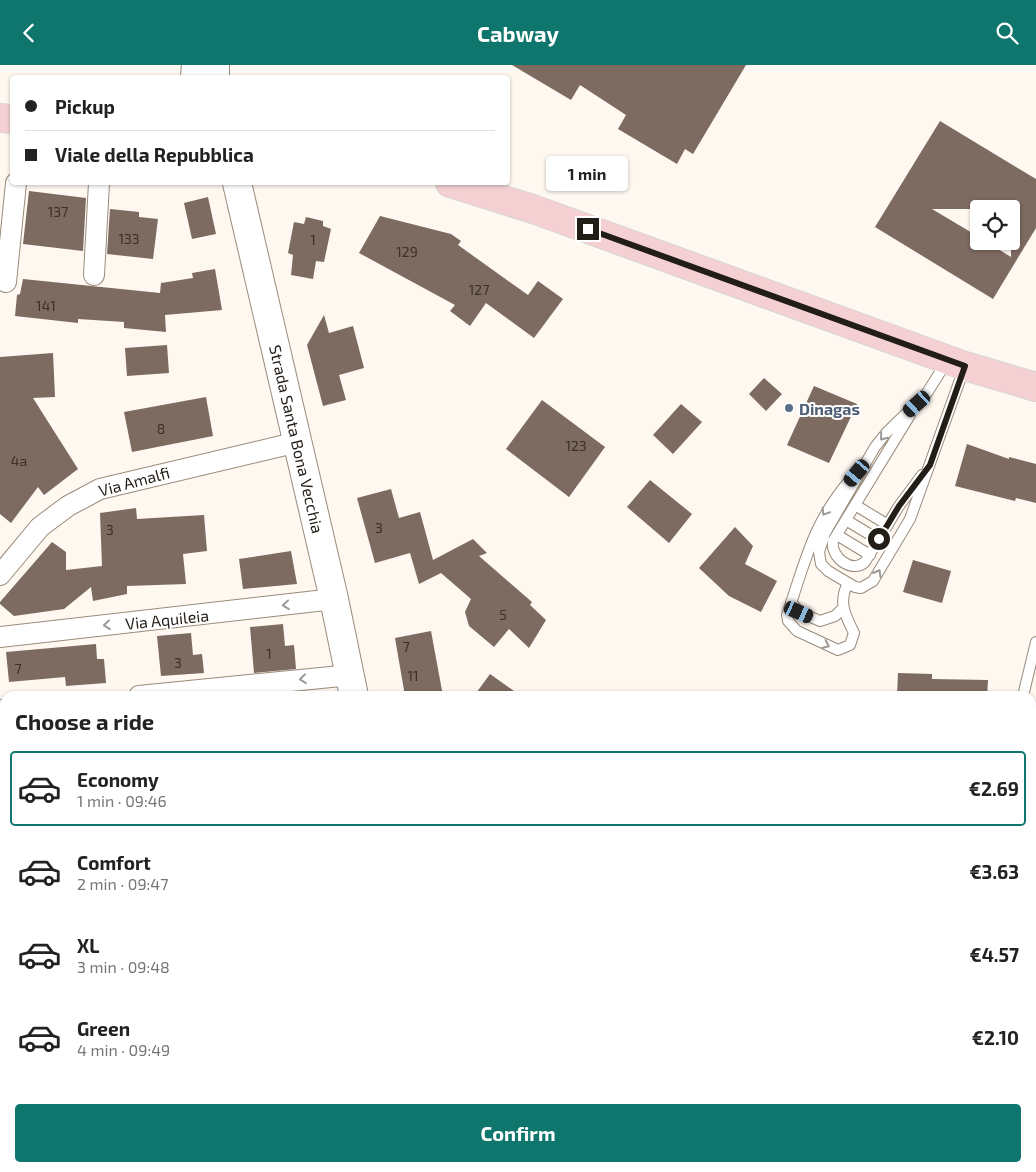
<!DOCTYPE html>
<meta charset="utf-8">
<style>
:root{--surface:#fff;--page:#f2f2f2;--text:#222;--muted:#767676;--line:#e0e0e0;--accent:#0f766e}
body{margin:0;font-family:"Exo 2",sans-serif;background:var(--page);color:var(--text);height:100vh;display:flex;flex-direction:column;font-size:19px;white-space:nowrap}
*{box-sizing:border-box;margin:0}
p{font-size:16px;color:var(--muted)}
.icon{flex:none;width:28px;height:28px;fill:none;stroke:currentColor;stroke-width:2;stroke-linecap:round;stroke-linejoin:round}
.map{position:relative;flex:1;overflow:hidden}
.sheet{position:absolute;left:0px;top:626px;width:1036px;height:481px;display:flex;flex-direction:column;background:var(--surface);border-radius:15px 15px 0 0;box-shadow:0 1px 4px #0004}
.sheet>*{flex:none}
.top-card{position:absolute;left:10px;top:10px;width:500px;height:110px;border-radius:5px;box-shadow:0 1px 4px #0004;display:grid;align-content:center;height:110px;padding:0 15px;background:var(--surface)}
.controls{position:absolute;left:970px;top:135px;display:grid;gap:10px}
.controls a{display:grid;place-items:center;width:50px;height:50px;border-radius:5px;background:var(--surface);box-shadow:0 1px 4px #0004;font-size:25px}
.end{position:absolute;width:22px;height:22px;margin:-11px;border:6px solid #231d17;background:#fff;box-shadow:0 0 0 2px #fff}
.from{border-radius:50%}
.bubble{position:absolute;height:35px;border-radius:5px;background:var(--surface);box-shadow:0 1px 4px #0004;font-size:16px;font-weight:700;line-height:35px;text-align:center}
.car{position:absolute;width:15px;height:30px;margin:-15px -8px;border-radius:6px;box-shadow:0 0 4px 1px #0007;background:linear-gradient(#222 24%,#8ab4d8 0 40%,#222 0 76%,#8ab4d8 0 86%,#222 0)}
.top-card b{display:flex;align-items:center;gap:18px;height:48px;font-size:19px}
.top-card b+b{border-top:1px solid var(--line)}
.top-card i{width:12px;height:12px;background:var(--text)}
ul{padding:0;list-style:none}
li{display:flex;align-items:center;gap:15px;height:75px;margin:0 10px 8px;padding:0 5px;border:2px solid transparent;border-radius:5px}
li div{flex:1}
li b{display:block;font-size:19px}
li em{font-style:normal;font-weight:700}
li.selected{border-color:var(--accent)}
li>.icon{width:45px;height:45px;stroke-width:1.5}
h2{padding:0 15px;font-size:22px;line-height:60px}
.cta{display:flex;gap:10px;margin-top:auto;padding:10px 15px}
.cta a{flex:1;height:58px;border-radius:5px;background:var(--accent);color:#fff;font-size:20px;font-weight:700;line-height:58px;text-align:center}
header{display:flex;justify-content:space-between;align-items:center;height:65px;padding:0 15px;background:var(--accent);color:#fff;font-size:22px;font-weight:700}
.map>svg:first-child{display:block}
.green{fill:#c3ebba}
.building{fill:#7d6a60;fill-rule:evenodd}
.lines{fill:none;stroke-linecap:round;stroke-linejoin:round}
.lane-casing{stroke:#9a8b7b;stroke-width:12}
.street-casing{stroke:#9a8b7b;stroke-width:22}
.secondary-casing{stroke:#9a8b7b;stroke-width:30}
.primary-casing{stroke:#d7d6d5;stroke-width:30}
.path{stroke:#928c85;stroke-width:3;stroke-dasharray:1 4;stroke-linecap:butt}
.lane{stroke:#fff;stroke-width:10}
.street{stroke:#fff;stroke-width:20}
.secondary{stroke:#fff;stroke-width:28}
.primary{stroke:#f4d0d3;stroke-width:28}
.oneway{stroke:#9c9997}
.route{stroke:#231d17;stroke-width:6}
.service-dot{fill:#5c6f8a;stroke:#fff;stroke-width:2}
.labels{text-anchor:middle;dominant-baseline:central;stroke-width:4;stroke-linejoin:round;paint-order:stroke}
.number-label{font-size:14px;fill:#3a3029}
.service-label{font-size:16px;font-weight:bold;fill:#4e5e75;stroke:#fff;text-anchor:start}
.street-label{font-size:16px;fill:#231d17;stroke:#fff}
</style>
<header><svg class="icon" aria-label="back" viewBox="0 0 24 24"><path d="M15 5l-7 7 7 7"/></svg>Cabway<svg class="icon" aria-label="search" viewBox="0 0 24 24"><circle cx="10" cy="10" r="6"/><path d="M15 15l6 6"/></svg></header>
<div class="map">
<svg width="1036" height="1107" viewBox="0 0 1036 1107">
<rect width="100%" height="100%" fill="#fef8f1"/>
<path class="green" d="M1031,717H1036V909L1031,910Z
M0,847L5,849V907L0,917Z"/>
<path class="building" d="M512,0H746L693,89L685,84L677,99L618,64L626,50L580,20L571,35Z
M940,56L1036,114V163L993,234L875,162ZM932,144H1011V192L985,176H979V172Z
M29,126L86,133L83,186L23,179Z
M208,132L216,169L192,174L184,138Z
M110,144L139,147V152L158,154L153,194L107,189Z
M380,151L451,169L461,176L458,180L528,230L538,216L563,234L534,273L486,238L470,261L450,246L455,240L359,188Z
M306,152L323,156V161L331,164L324,197L316,196L313,214L291,210L293,190L288,188L294,157L304,159Z
M215,204L222,245L165,250L166,267L124,263V257L78,254V258L15,251L17,230L20,229L23,214L160,228L161,218L193,213L192,208Z
M324,250L329,268L353,261L364,303L339,310L346,335L323,341L307,280Z
M167,280L169,308L127,311L125,283Z
M53,288L55,332L33,333L78,404L44,430L38,422L11,458L0,449V292Z
M764,313L782,329L766,346L749,329Z
M814,321L857,339L829,398L787,380Z
M206,332L213,371L132,387L124,347Z
M542,335L605,382L569,432L506,384Z
M681,339L702,357L673,389L653,370Z
M967,379L1009,394V392L1036,399V438L1016,433L1015,436L955,421Z
M650,415L692,449L669,478L627,442Z
M391,424L399,453L420,447L433,495L473,474L487,488L479,491L532,537L530,540L546,555L529,583L509,564L494,582L469,561L465,547L471,534L441,508L419,519L410,488L375,498L357,433Z
M136,443L137,454L204,450L207,486L183,489L186,519L127,521V529L93,536L91,522L64,544L14,551L0,539V537L52,477L66,487V505L102,501L100,448Z
M735,462L753,481L745,499L777,516L761,547L729,531L699,503Z
M291,486L297,519L243,524L239,494Z
M913,495L951,506L942,538L903,527Z
M283,559L285,581L294,580L296,604L254,608L250,562Z
M431,566L443,631H405L395,573Z
M191,568L193,590L202,589L204,608L161,611L157,571Z
M96,579L97,594H104L106,618L66,621L65,612L9,617L6,587Z
M898,608L932,609V614L988,615L987,631H897Z
M490,609L521,631H474Z
M299,627V631H257Z"/>
<g class="lines">
<defs>
<path id="lane" d="M947,296L927,328L887,367L875,382L825,468L819,487L821,499L828,506L855,522L861,523L873,516L910,454L965,301
M910,350L833,476C830,492 852,509 865,497L899,441L922,410
M855,440L888,460
M846,455L879,475
M837,470L870,490
M848,518C838,537 845,550 854,568L850,580L838,585L797,566L788,556L787,550C805,498 812,459 850,415
M791,537L799,547L820,556L835,551L843,543
M1023,631L1036,577"/>
<path id="street" d="M94,210L99,118
M6,217L16,118
M0,510L40,462L68,441L100,424L298,377
M0,572L334,534
M139,631L351,610
M0,645H5
M0,1083L5,1086
M35,1102L43,1107"/>
<path id="secondary" d="M215,0V12
M195,12L196,0
M237,118L334,534L354,631
M317,1107L318,1102"/>
<path id="primary" d="M0,53L12,54
M450,118L533,144L965,301L1036,322"/>
</defs>
<use href="#lane" class="lane-casing"/>
<use href="#street" class="street-casing"/>
<use href="#secondary" class="secondary-casing"/>
<use href="#primary" class="primary-casing"/>
<path class="path" d="M69,1102L77,1107"/>
<use href="#lane" class="lane"/>
<use href="#street" class="street"/>
<use href="#secondary" class="secondary"/>
<use href="#primary" class="primary"/>
</g>
<defs><path id="oneway-chevron" d="M-2-3.5L2.5 0L-2 3.5" fill="none" stroke-width="1.6" stroke-linecap="round" stroke-linejoin="round" transform="scale(1.25)"/></defs>
<g class="oneway">
<use href="#oneway-chevron" transform="translate(883 372) rotate(129)"/>
<use href="#oneway-chevron" transform="translate(825 447) rotate(122)"/>
<use href="#oneway-chevron" transform="translate(878 508) rotate(-60)"/>
<use href="#oneway-chevron" transform="translate(286 540) rotate(174)"/>
<use href="#oneway-chevron" transform="translate(107 560) rotate(174)"/>
<use href="#oneway-chevron" transform="translate(826 580) rotate(25)"/>
<use href="#oneway-chevron" transform="translate(303 614) rotate(174)"/>
</g>
<g class="lines">
<path class="route" d="M588,164L965,301L930,400L899,441L879,474"/>
</g>
<circle class="service-dot" cx="789" cy="343" r="5"/>
<g class="labels">
<g class="number-label">
<text x="58" y="146">137</text>
<text x="129" y="173">133</text>
<text x="313" y="174">1</text>
<text x="407" y="186">129</text>
<text x="479" y="224">127</text>
<text x="46" y="240">141</text>
<text x="161" y="363">8</text>
<text x="576" y="380">123</text>
<text x="19" y="395">4a</text>
<text x="379" y="462">3</text>
<text x="110" y="464">3</text>
<text x="503" y="549">5</text>
<text x="406" y="581">7</text>
<text x="269" y="588">1</text>
<text x="178" y="597">3</text>
<text x="18" y="603">7</text>
<text x="413" y="610">11</text>
</g>
<g class="service-label">
<text x="799" y="343">Dinagas</text>
</g>
<g class="street-label">
<text transform="translate(297 374) rotate(77)">Strada Santa Bona Vecchia</text>
<text transform="translate(134 416) rotate(-15)">Via Amalfi</text>
<text transform="translate(167 554) rotate(-6)">Via Aquileia</text>
</g>
</g>
</svg>
<div class="controls">
<a><svg class="icon" aria-label="locate" viewBox="0 0 24 24"><circle cx="12" cy="12" r="6"/><path d="M12 2v4M12 18v4M2 12h4M18 12h4"/></svg></a>
</div>
<i class="end from" style="left:879px;top:474px"></i>
<i class="end" style="left:588px;top:164px"></i>
<div class="bubble" style="left:546px;top:91px;width:82px">1 min</div>
<i class="car" style="left:917px;top:339px;rotate:228deg"></i>
<i class="car" style="left:857px;top:408px;rotate:220deg"></i>
<i class="car" style="left:799px;top:547px;rotate:114deg"></i>
<div class="top-card">
<b><i class="from"></i>Pickup</b>
<b><i></i>Viale della Repubblica</b>
</div>
<section class="sheet">
<h2>Choose a ride</h2>
<ul>
<li class="selected"><svg class="icon" aria-label="car" viewBox="0 0 24 24"><path d="M5 17H2v-5l4-1 3-4h7l3 4 3 1v5h-3M9 17h6M6 11h13"/><circle cx="7" cy="17" r="2"/><circle cx="17" cy="17" r="2"/></svg><div><b>Economy</b><p>1 min · 09:46</p></div><em>€2.69</em></li>
<li><svg class="icon" aria-label="car" viewBox="0 0 24 24"><path d="M5 17H2v-5l4-1 3-4h7l3 4 3 1v5h-3M9 17h6M6 11h13"/><circle cx="7" cy="17" r="2"/><circle cx="17" cy="17" r="2"/></svg><div><b>Comfort</b><p>2 min · 09:47</p></div><em>€3.63</em></li>
<li><svg class="icon" aria-label="car" viewBox="0 0 24 24"><path d="M5 17H2v-5l4-1 3-4h7l3 4 3 1v5h-3M9 17h6M6 11h13"/><circle cx="7" cy="17" r="2"/><circle cx="17" cy="17" r="2"/></svg><div><b>XL</b><p>3 min · 09:48</p></div><em>€4.57</em></li>
<li><svg class="icon" aria-label="car" viewBox="0 0 24 24"><path d="M5 17H2v-5l4-1 3-4h7l3 4 3 1v5h-3M9 17h6M6 11h13"/><circle cx="7" cy="17" r="2"/><circle cx="17" cy="17" r="2"/></svg><div><b>Green</b><p>4 min · 09:49</p></div><em>€2.10</em></li>
</ul>
<div class="cta"><a>Confirm</a></div>
</section>
</div>
